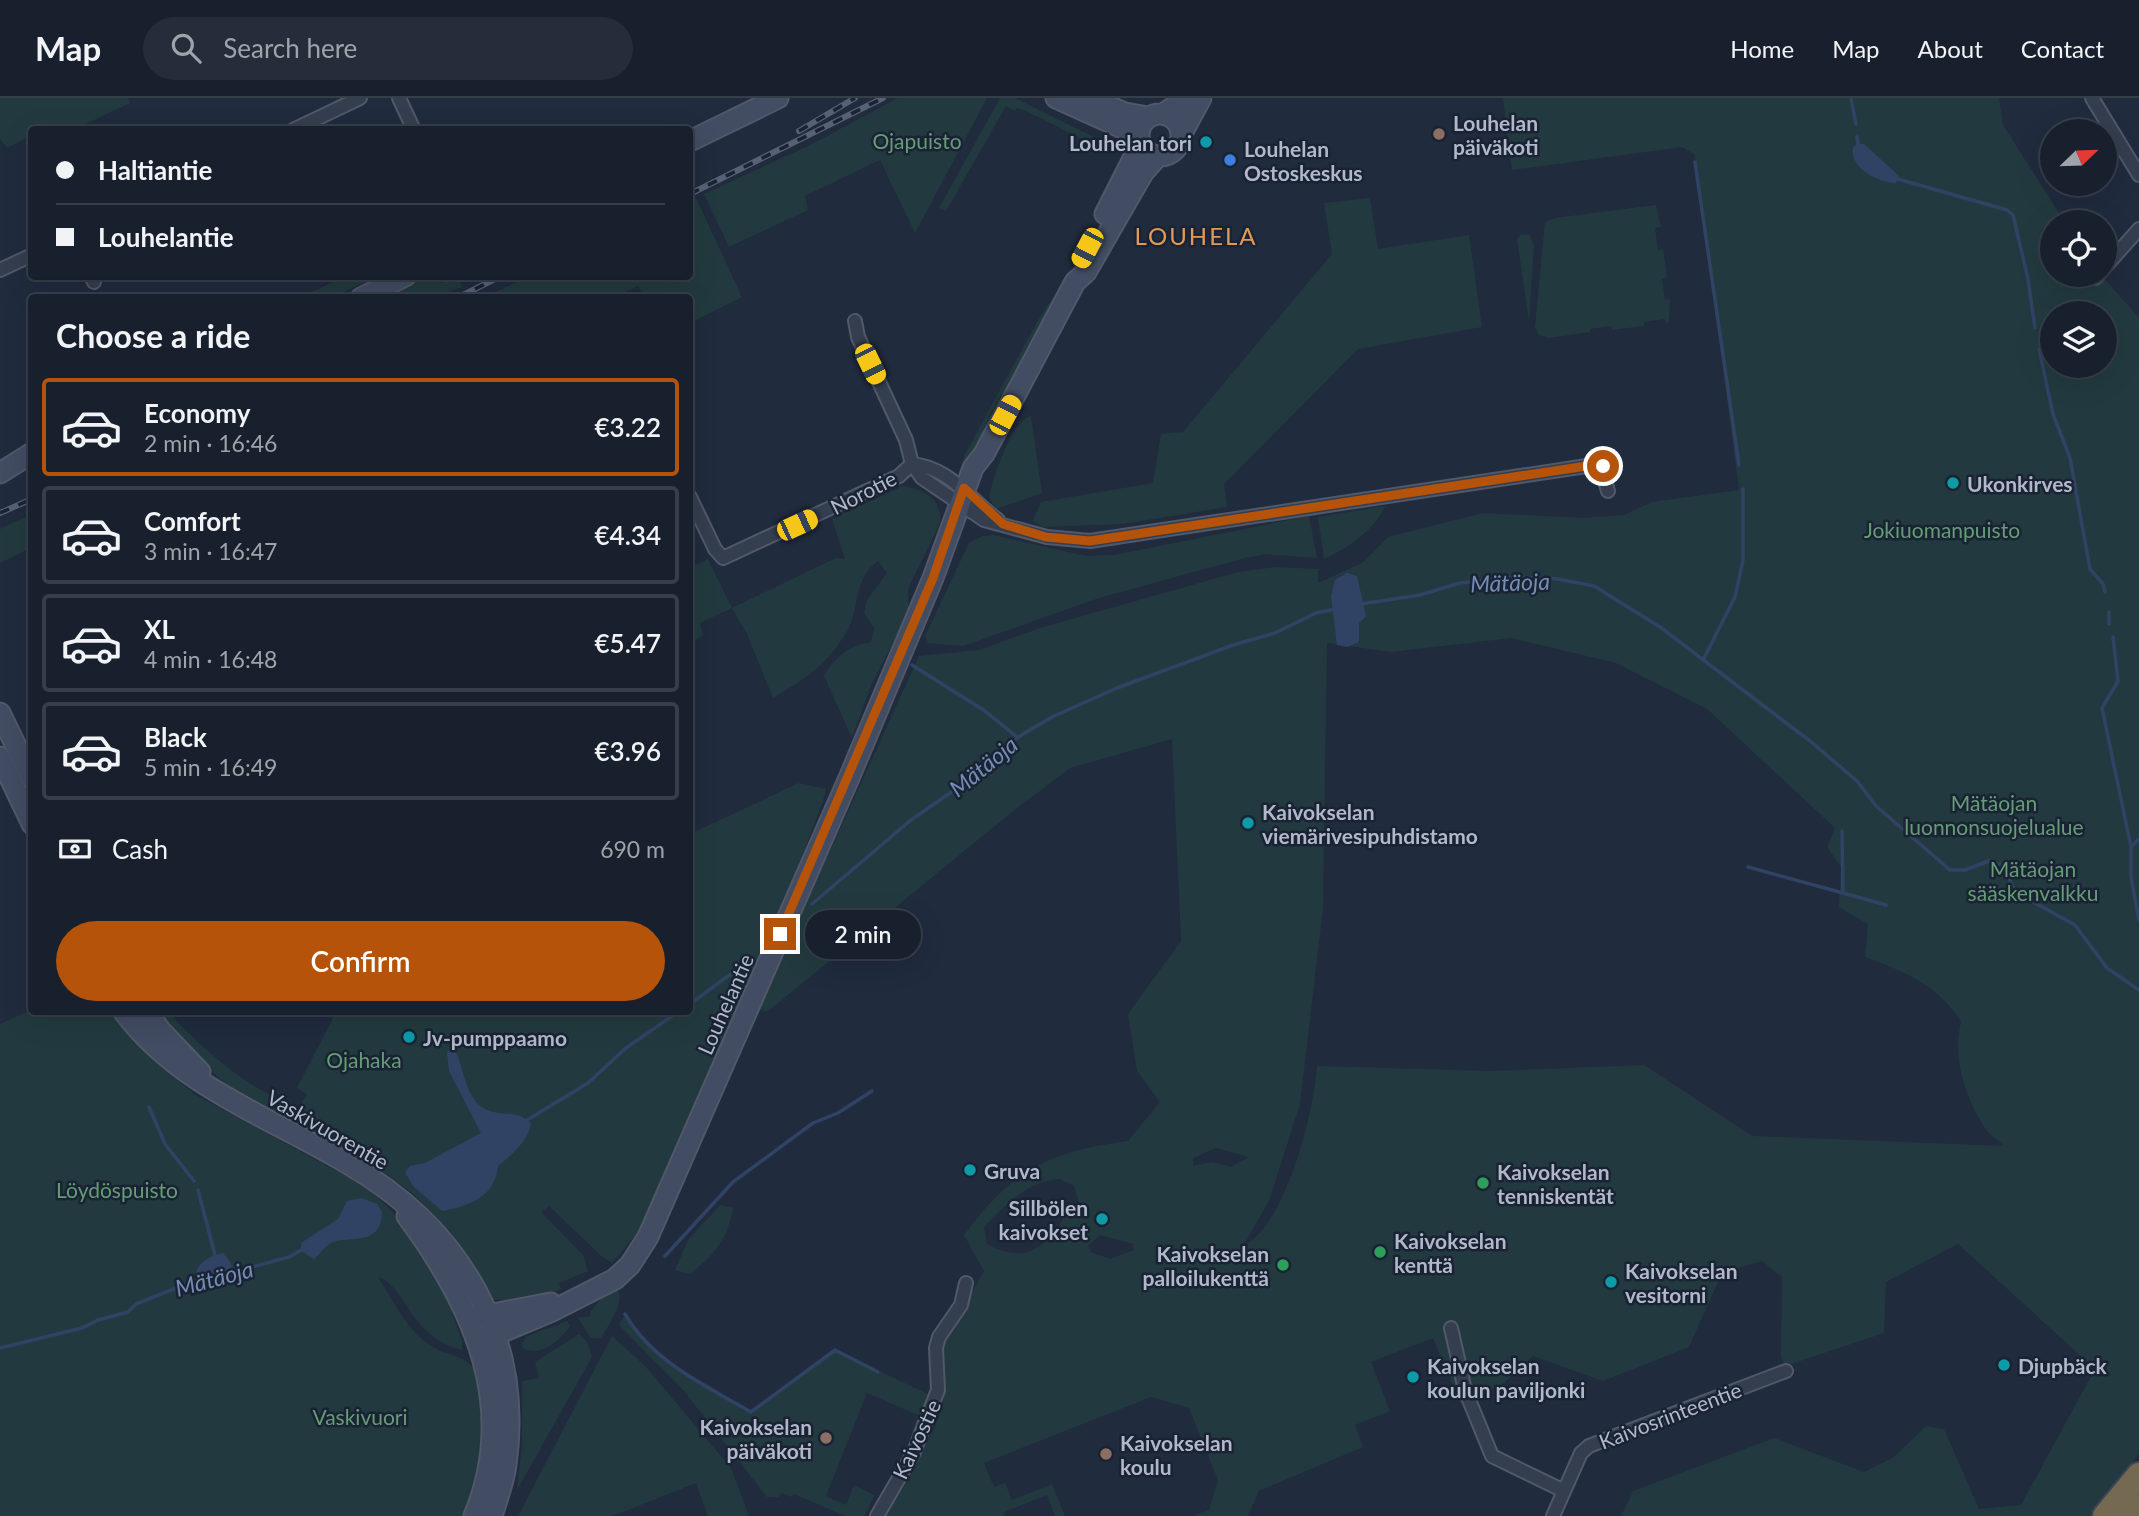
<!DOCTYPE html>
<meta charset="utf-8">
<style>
:root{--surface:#18202e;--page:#252d3a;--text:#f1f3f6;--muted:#9fa3aa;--line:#363e4a;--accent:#b45309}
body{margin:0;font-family:Lato,sans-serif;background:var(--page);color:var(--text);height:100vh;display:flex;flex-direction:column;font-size:26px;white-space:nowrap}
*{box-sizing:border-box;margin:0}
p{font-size:23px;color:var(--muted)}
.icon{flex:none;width:38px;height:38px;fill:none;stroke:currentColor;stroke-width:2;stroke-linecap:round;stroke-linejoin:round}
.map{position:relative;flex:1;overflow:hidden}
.panel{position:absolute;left:28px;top:196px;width:665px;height:721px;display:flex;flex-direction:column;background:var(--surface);border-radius:7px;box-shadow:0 7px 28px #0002,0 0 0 2px var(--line)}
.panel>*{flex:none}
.top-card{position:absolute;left:28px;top:28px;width:665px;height:154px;border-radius:7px;box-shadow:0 7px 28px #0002,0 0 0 2px var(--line);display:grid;align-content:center;height:154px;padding:0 28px;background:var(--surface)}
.needle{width:46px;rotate:67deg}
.tools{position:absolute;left:2040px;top:21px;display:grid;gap:14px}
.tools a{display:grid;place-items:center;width:77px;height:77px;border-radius:50%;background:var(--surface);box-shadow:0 7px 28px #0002,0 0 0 2px var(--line);font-size:35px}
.end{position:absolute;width:32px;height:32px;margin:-16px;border:9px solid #b45309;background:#fff;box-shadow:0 0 0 4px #fff}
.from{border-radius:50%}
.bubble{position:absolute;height:49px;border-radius:24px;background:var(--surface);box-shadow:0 7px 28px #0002,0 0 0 2px var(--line);font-size:23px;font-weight:600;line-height:49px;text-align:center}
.car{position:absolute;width:21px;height:42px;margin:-21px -10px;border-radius:9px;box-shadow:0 0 5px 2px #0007;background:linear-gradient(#f5c518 24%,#345 0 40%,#f5c518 0 76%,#345 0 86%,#f5c518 0)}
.top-card b{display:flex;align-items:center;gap:24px;height:66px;font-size:26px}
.top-card b+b{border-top:2px solid var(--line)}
.top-card i{width:18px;height:18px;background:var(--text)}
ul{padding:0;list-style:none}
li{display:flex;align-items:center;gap:21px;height:98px;margin:0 14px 10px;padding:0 14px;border:4px solid var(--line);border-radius:7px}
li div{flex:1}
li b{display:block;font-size:26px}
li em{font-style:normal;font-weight:600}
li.on{border-color:var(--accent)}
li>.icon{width:63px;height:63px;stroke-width:1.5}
h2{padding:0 28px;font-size:32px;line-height:84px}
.pay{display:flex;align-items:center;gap:18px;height:77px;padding:0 28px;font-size:26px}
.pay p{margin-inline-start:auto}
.button{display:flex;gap:14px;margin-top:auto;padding:14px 28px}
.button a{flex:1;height:80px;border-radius:42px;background:var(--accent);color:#fff;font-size:28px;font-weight:600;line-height:80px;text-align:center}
header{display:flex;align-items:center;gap:42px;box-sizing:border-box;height:98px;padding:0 35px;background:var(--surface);border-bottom:2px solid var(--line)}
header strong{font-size:33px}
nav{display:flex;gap:38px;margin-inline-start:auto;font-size:24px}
.search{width:490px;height:63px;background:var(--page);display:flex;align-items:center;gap:18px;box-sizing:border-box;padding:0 24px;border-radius:38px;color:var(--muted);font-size:26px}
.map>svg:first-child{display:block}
.green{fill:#223a3f;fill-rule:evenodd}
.water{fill:#314365}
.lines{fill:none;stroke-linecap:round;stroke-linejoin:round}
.stream{stroke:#314365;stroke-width:3.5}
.street-casing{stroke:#505869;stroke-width:16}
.secondary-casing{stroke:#505869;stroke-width:23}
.highway-casing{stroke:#3d4556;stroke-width:28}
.street{stroke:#343e4e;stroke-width:12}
.secondary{stroke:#424c62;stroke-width:19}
.highway{stroke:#756951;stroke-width:24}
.rail-casing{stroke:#566176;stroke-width:6}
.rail{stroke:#1a2333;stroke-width:3.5;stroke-dasharray:10;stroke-linecap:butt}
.route{stroke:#b45309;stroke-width:9}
.education-dot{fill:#8d6e63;stroke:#1a2333;stroke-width:2.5}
.culture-dot{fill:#0f9aa8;stroke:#1a2333;stroke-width:2.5}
.shop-dot{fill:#3f7fe0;stroke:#1a2333;stroke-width:2.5}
.leisure-dot{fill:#2e9e5b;stroke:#1a2333;stroke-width:2.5}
.labels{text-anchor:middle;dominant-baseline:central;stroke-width:5;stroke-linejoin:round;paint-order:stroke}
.poi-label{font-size:21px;font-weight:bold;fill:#b0b8ca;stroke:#1a2333;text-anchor:start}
.park-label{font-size:21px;fill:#649d75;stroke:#1a2333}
.street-label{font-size:21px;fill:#b0b8ca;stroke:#1a2333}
.water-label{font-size:23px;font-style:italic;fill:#748cb5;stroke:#1a2333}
.quarter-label{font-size:24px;letter-spacing:2px;fill:#e09a55;stroke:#1a2333}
</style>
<header>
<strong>Map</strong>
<div class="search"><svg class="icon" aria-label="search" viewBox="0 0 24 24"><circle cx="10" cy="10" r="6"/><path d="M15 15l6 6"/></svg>Search here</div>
<nav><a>Home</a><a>Map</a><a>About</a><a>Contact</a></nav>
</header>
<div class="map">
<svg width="2139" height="1418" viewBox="0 0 2139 1418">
<rect width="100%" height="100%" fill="#202b3e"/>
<path class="green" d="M0,0H128L130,5L77,30L75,25L62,31L55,27L46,31L32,32L31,38L7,50L0,41Z
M898,0H987L915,135L880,62L805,98L808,112L729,149L704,96L812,46Z
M1000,0H1015L1112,48L1113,56L1024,12L1017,10L1015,13L1006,8L946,113L939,110Z
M1503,0H1999L2003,27L2065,124H2053V177H2101L2139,220V1356L2091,1418H1621L1633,1393L1774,1340L1864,1374L1894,1359L1926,1328L1944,1331L1979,1411L2021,1407L2095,1271L1958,1146L1886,1184L1884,1235L1785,1268L1781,1258L1782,1179L1762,1163L1722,1175L1689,1249L1603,1283L1533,1258L1502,1287L1460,1305L1433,1240L1371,1264L1390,1313L1355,1327L1363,1349L1259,1393L1248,1418H1192L1209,1412L1218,1382L1189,1310L1151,1299L984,1365L994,1389L1005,1385L1012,1402L1052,1386L1065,1418H1055L1047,1397L1004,1414L1005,1418H885L915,1370L936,1326L943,1305L944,1243L984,1173L964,1137C1013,1071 1048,1054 1128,1043L1160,1004L1137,973L1128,916L1181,843L1172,641L1070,670L1012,714L767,914L758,911L919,558L979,552L1040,530L1238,474L1275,469L1318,471V485L1362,465L1388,439L1483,415L1583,420L1624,417L1652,404L1739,392L1695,57L1682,49L1512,72ZM2053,215H2105V268H2053ZM1511,540L1616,565L1707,611L1835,730L1827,749L1841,769L1839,809L1868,826L1865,859C1903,873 1939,887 1961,924C1952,960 1965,999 1985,1030C1989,1037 1999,1042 2004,1048L1752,1038L1644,967L1491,973L1317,968C1314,1013 1286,1128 1243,1148L1269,1103L1300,1006L1323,810L1327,545L1391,554ZM1216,1050L1249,1059L1231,1069L1212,1064L1193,1068V1060ZM1060,1081L1074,1088L1079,1105C1075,1108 1070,1111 1066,1114C1063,1118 1062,1125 1058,1129C1036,1157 1020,1163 987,1146L984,1129C1007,1106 1025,1084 1060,1081ZM1100,1137L1133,1146L1134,1152L1110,1161L1091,1154L1088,1148Z
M696,100L742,199L690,225V200L644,199L638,188L614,199H484L528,179L690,178V102Z
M1370,100L1378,151L1469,137L1482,229L1358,251L1224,386L1227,409L1123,426L1043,429L1033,423L1041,404L1153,385L1161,336L1183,334L1332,156L1324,105Z
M1656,107L1661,129L1655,130L1658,152L1663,151L1667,179L1662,181L1665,202L1670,201L1669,224L1666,225L1665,221L1644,224V228L1612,232L1611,228L1590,231V234L1549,240L1539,237L1535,229L1545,124L1555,120Z
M1521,136L1530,137L1534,148L1529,223L1517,141Z
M346,178L376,179L333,199H301Z
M423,179H431L441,185L458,179L462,189L434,199L381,200Z
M1062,185L970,365L964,362V358L1037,224Z
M1031,318L1042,395L996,411L989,400C992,381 1012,322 1031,318Z
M903,388C924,392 942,400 940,425L908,491L909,514L871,587L852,640L824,578C835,559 849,547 871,544L874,530L864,515L867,502L887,475L878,463C852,481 861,511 846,535C825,569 806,580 773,600L747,536L732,510L700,525L703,537L690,546V470L708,461L732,510L836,460L845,461L832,421Z
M1385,408C1375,432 1348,450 1324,461L1318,419Z
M31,416V450L0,465V431Z
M1309,418L1317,460L1265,456L1245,460L1099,500L963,548L928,545L925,538L969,445L983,438L993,437L1086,458L1114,457Z
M799,685L826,691L823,703L797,771L639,1133L612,1165L600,1157L549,1108L541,1114L583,1157L588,1173L559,1185L561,1192L523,1201L493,1202C467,1165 445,1120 408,1092C361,1054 307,1034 255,1005C216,983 184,948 158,914H168C205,953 246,991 299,1009L307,996L297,990L336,914H690V736Z
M31,912L115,914L149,959L194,996L370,1091L411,1133L441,1183L462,1243V1252C409,1239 406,1187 378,1179C394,1204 408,1235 435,1250C447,1257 465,1258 473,1270C478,1276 478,1287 479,1296C486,1339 479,1377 465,1418H0V926Z
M720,1107L733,1110C728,1141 715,1156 690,1176L675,1172L688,1142Z
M616,1189C627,1203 609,1226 601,1240H591L578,1220L591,1218L590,1214L605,1196Z
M625,1216C653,1264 703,1286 750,1314L835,1252L930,1297L918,1332L912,1334L918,1317L867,1295L826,1398L846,1407L854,1387L874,1397L865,1418H845L794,1396L792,1399L782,1395L778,1399H767L684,1293L619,1227Z
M567,1223L570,1228C561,1242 539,1260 523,1250L522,1245L527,1238Z
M579,1236L588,1245L592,1259L517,1392L522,1348V1283L539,1280L535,1264Z
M612,1238L646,1269L731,1370L749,1418H708L696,1385L613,1418H518Z"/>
<path class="water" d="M1858,46H1864L1899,78L1896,85C1876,84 1849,69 1853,49Z
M1347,475L1357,478L1366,518L1359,525V544L1347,549L1337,547L1331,498L1335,482Z
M451,951L455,952C465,972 465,1005 490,1013C508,1019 514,1011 531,1025C529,1042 511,1058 498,1068C495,1099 469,1108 442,1113L413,1088L405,1074L410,1068L425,1065L481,1035L449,973L447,954Z
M362,1100L377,1106L382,1114C381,1145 359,1139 336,1143C327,1145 321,1155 314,1161L301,1153V1145L338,1121L347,1103Z
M223,1155L231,1165L232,1179L224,1185L200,1188L195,1181C196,1164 208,1159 223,1155Z"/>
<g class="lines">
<path class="stream" d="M1851,0L1856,26
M1857,39L1858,46
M1695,64L1739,367
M1898,81L2007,112L2013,117L2028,181L2035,230
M2039,251L2053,316L2070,360L2090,471L2103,486L2105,494
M1361,506L1420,497L1460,485L1514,479L1558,481L1594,488L1660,529L1810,643L1857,683L1876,708L1950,772H1965L1989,763L2004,768L2015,794L2075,827L2107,870L2139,892
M2109,514V526
M2113,539L2118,583L2102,610L2131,749V779L2139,822
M1703,562L1735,499L1743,462V391
M912,567L985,613L1017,639
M2131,749L2139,741
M1748,769L1843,795L1842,733
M1843,795L1886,807
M812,806L911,722L969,682L1020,638L1052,619L1117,590L1233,547L1275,535L1316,515L1336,511
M690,906L750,862
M149,1009L165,1046L194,1083
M524,1024L588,985L626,950L678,914
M198,1092L216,1161
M665,1158L733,1084L813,1025L838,1015L872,993
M230,1175L289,1159L305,1150
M625,1216C653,1264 703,1286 751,1314L835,1252L878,1274
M0,1250L82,1230L98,1222L128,1214L136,1206L199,1181"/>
<defs>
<path id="street" d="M399,0L414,32
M2092,0L2139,77
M293,32L360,0
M2105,169L2139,131
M0,172L32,157
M91,178L94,184
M2095,180L2098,177
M855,223L858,239L906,342L912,366L922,380L984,422L1047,439L1090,443L1600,366L1608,393
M912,366C951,370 969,401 998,422
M690,399L715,451L723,460L899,378L912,366
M1451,1230L1465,1292L1492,1358L1564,1393
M877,1418L914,1354L938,1292L936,1250L939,1239L961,1207L966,1185
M1553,1418L1581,1355L1589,1348L1786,1273"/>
<path id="secondary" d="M1056,0L1138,37
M1089,0L1125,15L1148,19
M1139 37a21 21 0 1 1 42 0a21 21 0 1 1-42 0Z
M1163,16L1187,0
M1181,37L1201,0
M690,43L778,0
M1105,116L1140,47
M361,200L405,178
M0,375L32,355
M0,615L32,681
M0,659L32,726
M124,914C180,989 272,1020 350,1067C460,1131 524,1237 506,1367C504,1384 497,1401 492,1418
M148,914L160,932L200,974
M407,1118C472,1206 520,1308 474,1418
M477,1219L551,1205
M478,1244L550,1214L615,1181L630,1167L648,1139L849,680L933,480L973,370L984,356L1075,184L1086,174L1143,75L1158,58"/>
<path id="highway" d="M2105,1418L2139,1377
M2131,1418L2139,1409"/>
</defs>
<use href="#street" class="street-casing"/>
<use href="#secondary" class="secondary-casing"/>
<use href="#highway" class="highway-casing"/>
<use href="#street" class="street"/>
<use href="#secondary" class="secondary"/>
<use href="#highway" class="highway"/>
<defs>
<path id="rail" d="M799,33L855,0
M690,96L883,0
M457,200L501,178
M0,415L32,401"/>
</defs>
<use href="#rail" class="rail-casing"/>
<use href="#rail" class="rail"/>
</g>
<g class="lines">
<path class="route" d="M780,836L933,480L964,390L1003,426L1046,439L1090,443L1600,366L1603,368"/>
</g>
<g class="education-dot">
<circle cx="1439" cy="36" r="7"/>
<circle cx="826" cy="1340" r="7"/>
<circle cx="1106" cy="1356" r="7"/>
</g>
<g class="culture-dot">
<circle cx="1206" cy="44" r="7"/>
<circle cx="1953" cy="385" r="7"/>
<circle cx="1248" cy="725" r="7"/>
<circle cx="409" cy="939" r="7"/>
<circle cx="970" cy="1072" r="7"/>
<circle cx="1102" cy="1121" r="7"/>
<circle cx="1611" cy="1184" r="7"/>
<circle cx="2004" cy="1267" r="7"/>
<circle cx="1413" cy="1279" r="7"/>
</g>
<circle class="shop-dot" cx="1230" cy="62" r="7"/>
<g class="leisure-dot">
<circle cx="1483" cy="1085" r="7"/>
<circle cx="1380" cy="1154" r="7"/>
<circle cx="1283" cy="1167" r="7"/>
</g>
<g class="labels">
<g class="poi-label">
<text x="1453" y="24">Louhelan<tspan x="1453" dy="24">päiväkoti</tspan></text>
<text x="1192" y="44" text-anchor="end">Louhelan tori</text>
<text x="1244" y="50">Louhelan<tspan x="1244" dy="24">Ostoskeskus</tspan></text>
<text x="1967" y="385">Ukonkirves</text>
<text x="1262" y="713">Kaivokselan<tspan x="1262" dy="24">viemärivesipuhdistamo</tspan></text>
<text x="423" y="939">Jv-pumppaamo</text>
<text x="984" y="1072">Gruva</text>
<text x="1497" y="1073">Kaivokselan<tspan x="1497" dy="24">tenniskentät</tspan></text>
<text x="1088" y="1109" text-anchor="end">Sillbölen<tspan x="1088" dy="24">kaivokset</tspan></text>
<text x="1394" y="1142">Kaivokselan<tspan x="1394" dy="24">kenttä</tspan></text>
<text x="1269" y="1155" text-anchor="end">Kaivokselan<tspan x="1269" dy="24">palloilukenttä</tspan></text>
<text x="1625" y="1172">Kaivokselan<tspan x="1625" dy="24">vesitorni</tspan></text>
<text x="1427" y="1267">Kaivokselan<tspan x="1427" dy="24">koulun paviljonki</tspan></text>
<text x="2018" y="1267">Djupbäck</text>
<text x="812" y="1328" text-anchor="end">Kaivokselan<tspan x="812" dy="24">päiväkoti</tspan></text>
<text x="1120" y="1344">Kaivokselan<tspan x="1120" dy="24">koulu</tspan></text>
</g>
<g class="park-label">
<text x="917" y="42">Ojapuisto</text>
<text x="1942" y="431">Jokiuomanpuisto</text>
<text x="1994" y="704">Mätäojan<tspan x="1994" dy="24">luonnonsuojelualue</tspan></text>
<text x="2033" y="770">Mätäojan<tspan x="2033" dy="24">sääskenvalkku</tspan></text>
<text x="364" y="961">Ojahaka</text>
<text x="117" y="1091">Löydöspuisto</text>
<text x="360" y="1318">Vaskivuori</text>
</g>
<g class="street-label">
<text transform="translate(863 394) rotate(-27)">Norotie</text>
<text transform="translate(725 906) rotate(-66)">Louhelantie</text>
<text transform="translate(328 1031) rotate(30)">Vaskivuorentie</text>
<text transform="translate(1670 1317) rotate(-21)">Kaivosrinteentie</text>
<text transform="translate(916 1341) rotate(-65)">Kaivostie</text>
</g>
<g class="water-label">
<text transform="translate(1510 484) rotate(-2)">Mätäoja</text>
<text transform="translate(983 668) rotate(-39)">Mätäoja</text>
<text transform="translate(214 1180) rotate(-15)">Mätäoja</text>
</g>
<g class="quarter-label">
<text x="1196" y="137">LOUHELA</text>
</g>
</g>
</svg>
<div class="tools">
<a><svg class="needle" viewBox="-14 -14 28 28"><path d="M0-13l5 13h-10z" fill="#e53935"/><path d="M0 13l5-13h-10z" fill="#9fa3aa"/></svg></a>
<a><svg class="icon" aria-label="locate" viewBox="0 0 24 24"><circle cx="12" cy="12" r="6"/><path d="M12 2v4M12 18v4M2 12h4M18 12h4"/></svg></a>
<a><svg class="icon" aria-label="layers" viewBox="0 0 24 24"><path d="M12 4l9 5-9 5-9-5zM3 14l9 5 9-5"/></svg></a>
</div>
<i class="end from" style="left:1603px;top:368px"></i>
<i class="end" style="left:780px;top:836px"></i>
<div class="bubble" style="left:805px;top:812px;width:116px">2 min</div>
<i class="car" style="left:1087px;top:150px;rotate:208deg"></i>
<i class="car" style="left:870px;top:266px;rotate:154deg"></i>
<i class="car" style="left:1005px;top:317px;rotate:28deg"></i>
<i class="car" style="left:797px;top:427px;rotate:65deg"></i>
<div class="top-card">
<b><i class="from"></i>Haltiantie</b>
<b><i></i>Louhelantie</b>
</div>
<section class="panel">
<h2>Choose a ride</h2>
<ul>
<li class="on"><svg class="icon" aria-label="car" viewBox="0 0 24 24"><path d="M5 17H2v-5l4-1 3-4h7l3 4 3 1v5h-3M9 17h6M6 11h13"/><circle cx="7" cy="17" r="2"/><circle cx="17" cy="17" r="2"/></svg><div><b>Economy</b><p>2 min · 16:46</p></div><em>€3.22</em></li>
<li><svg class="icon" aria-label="car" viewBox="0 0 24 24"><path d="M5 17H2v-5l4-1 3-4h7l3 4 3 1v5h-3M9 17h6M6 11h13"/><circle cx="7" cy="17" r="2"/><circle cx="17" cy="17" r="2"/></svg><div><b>Comfort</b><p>3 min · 16:47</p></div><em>€4.34</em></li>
<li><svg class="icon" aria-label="car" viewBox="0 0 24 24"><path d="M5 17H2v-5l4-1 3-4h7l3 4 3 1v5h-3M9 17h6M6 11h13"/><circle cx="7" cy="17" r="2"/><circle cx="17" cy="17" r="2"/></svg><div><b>XL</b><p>4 min · 16:48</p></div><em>€5.47</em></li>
<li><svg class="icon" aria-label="car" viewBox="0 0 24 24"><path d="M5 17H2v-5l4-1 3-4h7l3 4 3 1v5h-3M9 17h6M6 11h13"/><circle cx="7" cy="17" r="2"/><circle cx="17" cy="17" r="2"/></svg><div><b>Black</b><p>5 min · 16:49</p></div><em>€3.96</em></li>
</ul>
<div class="pay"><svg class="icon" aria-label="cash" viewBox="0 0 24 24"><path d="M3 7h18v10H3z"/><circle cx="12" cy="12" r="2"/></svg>Cash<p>690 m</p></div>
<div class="button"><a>Confirm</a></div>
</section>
</div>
